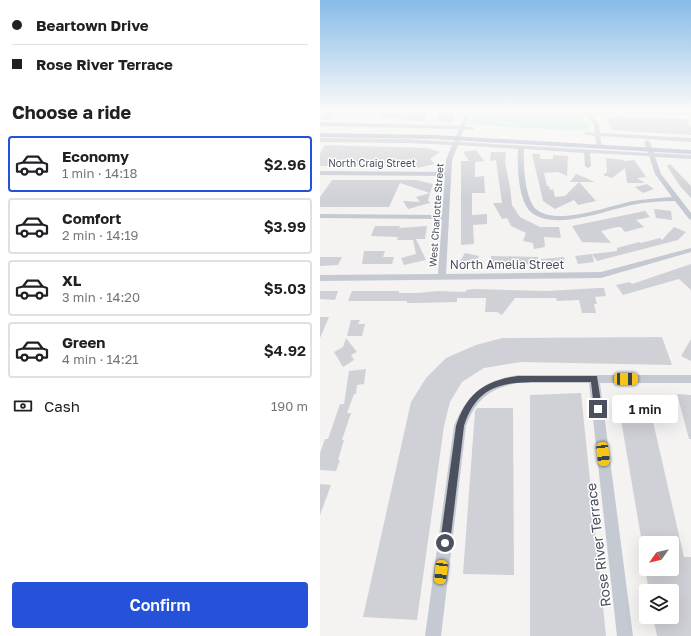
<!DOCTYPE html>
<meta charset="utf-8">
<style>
:root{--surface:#fff;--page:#f2f2f2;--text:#202124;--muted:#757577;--line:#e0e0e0;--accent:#2652da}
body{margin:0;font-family:"Golos Text",sans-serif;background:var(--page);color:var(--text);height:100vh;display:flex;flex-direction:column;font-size:15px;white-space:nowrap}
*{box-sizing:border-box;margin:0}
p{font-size:13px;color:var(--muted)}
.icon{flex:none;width:22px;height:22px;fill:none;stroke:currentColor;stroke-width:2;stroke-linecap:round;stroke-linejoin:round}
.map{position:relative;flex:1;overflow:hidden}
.side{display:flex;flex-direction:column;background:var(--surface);width:320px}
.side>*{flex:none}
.top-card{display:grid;align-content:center;height:88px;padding:0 12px;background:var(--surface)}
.needle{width:26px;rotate:236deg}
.fabs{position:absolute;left:319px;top:536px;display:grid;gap:8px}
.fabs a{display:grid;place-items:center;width:40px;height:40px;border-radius:4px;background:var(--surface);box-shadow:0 4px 16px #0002;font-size:20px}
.end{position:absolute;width:18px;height:18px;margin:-9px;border:5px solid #4b515f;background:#fff;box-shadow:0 0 0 2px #fff}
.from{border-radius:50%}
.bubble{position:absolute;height:28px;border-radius:4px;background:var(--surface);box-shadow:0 4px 16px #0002;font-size:13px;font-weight:600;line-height:28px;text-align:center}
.car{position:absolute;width:12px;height:24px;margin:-12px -6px;border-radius:5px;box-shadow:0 0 3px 1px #0007;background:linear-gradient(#f5c518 24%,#345 0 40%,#f5c518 0 76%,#345 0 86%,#f5c518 0)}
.top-card b{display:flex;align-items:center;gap:14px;height:38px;font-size:15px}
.top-card b+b{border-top:1px solid var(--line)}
.top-card i{width:10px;height:10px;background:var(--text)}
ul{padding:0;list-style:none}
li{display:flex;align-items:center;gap:12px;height:56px;margin:0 8px 6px;padding:0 4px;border:2px solid var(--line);border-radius:4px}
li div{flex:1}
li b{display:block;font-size:15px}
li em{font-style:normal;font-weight:600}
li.on{border-color:var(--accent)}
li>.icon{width:36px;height:36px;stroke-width:1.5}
h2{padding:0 12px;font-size:18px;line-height:48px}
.pay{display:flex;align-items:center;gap:10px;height:44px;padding:0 12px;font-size:15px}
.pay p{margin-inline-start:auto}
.action{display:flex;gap:8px;margin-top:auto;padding:8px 12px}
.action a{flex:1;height:46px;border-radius:4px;background:var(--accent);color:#fff;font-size:16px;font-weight:600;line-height:46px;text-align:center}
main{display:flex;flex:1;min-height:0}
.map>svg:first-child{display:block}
.green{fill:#c5eedd}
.building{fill:#d0d1d6}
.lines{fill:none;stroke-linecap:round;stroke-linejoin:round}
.minor{fill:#c4c9d2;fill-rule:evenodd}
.major{fill:#b4bcce;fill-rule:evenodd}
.route{fill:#4b515f}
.labels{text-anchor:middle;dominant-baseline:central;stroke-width:3;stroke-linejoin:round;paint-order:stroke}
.far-street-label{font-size:10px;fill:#4b515f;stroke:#fff}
.street-label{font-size:12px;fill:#4b515f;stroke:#fff}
.near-street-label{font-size:14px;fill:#4b515f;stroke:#fff}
</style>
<main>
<section class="side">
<div class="top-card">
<b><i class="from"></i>Beartown Drive</b>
<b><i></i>Rose River Terrace</b>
</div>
<h2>Choose a ride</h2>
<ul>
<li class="on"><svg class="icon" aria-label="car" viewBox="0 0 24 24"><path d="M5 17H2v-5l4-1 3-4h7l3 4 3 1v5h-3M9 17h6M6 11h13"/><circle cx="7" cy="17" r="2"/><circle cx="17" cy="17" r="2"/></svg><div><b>Economy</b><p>1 min · 14:18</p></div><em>$2.96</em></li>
<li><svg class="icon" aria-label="car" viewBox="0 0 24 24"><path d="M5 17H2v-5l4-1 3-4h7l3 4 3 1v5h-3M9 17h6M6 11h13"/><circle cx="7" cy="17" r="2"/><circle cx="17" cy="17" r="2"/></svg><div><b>Comfort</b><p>2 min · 14:19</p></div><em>$3.99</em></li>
<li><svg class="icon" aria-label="car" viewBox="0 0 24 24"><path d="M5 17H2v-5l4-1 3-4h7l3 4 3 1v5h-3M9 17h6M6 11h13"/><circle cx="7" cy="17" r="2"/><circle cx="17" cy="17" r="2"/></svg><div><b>XL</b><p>3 min · 14:20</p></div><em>$5.03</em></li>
<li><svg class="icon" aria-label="car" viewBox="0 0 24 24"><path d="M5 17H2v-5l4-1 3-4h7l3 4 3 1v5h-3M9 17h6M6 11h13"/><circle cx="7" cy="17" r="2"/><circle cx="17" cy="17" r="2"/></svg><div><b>Green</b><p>4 min · 14:21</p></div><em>$4.92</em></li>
</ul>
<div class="pay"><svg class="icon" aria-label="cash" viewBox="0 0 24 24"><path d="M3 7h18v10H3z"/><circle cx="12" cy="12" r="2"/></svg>Cash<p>190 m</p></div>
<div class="action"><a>Confirm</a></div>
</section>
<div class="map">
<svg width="371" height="636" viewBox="0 0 371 636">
<rect width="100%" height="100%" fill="#f4f3f2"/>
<path class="green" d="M152,110H256L267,121L269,129L266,131L152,125L147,124Z"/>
<path class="building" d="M7,110H17L12,119H0Z
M122,110H128L138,111L132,122L117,121Z
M65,112H84L87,113L82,119H61Z
M106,113V121L83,120L86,114Z
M294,116L367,119L371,128V135L291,130L287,118Z
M5,145L107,148L120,152L110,159L115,164L97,168L95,166H0V153Z
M156,150L164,161L155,162V177L164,176L165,193H152V215L167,214V224L153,225L154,244L141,245V161H149L143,152Z
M171,152H186L185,162L190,187L192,205L200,217L220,227H239L241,238L224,237L225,247L214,249L213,243L203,241L206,233L191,226L187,218L182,219L173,203H182L176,160L170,161Z
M212,154H220V159H233V155L248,156L247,176L238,172L224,173L227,186H229L230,190L233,189L235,197L245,196L259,182L276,201L258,205L254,200L235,209L223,201Z
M286,158L304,160V161L316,160L315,161L326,177L317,178L325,183H307L305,168L292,178L283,175L287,172Z
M350,164L371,186V198L360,186L347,166Z
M256,174L275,182H250Z
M12,180H96L113,184L110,193L80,183L69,207H0V197Z
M327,184L334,189L323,193L315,187Z
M110,193L108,200L110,203L88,209L83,201L100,202L96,197Z
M334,209L351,211L352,220L336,218Z
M325,211L330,217L316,220L324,227L305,232L301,227H297L281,231L291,243L262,242L252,226Z
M55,226H80L79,228L107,226L105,239H96L106,260L84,265L81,258L96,254L93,240H77L78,237L51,236Z
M354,227L366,232L358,240L277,261L272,254L297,251V248L319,242L321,243L340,238L342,240Z
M44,251H65L63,257H74L72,264H42Z
M145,253L159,256L157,264L140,261Z
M272,254L274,262L258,264L255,256Z
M171,256L218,257L219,264L170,265Z
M0,257H22L18,265L0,266Z
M244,257L245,264H221V259Z
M371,264V290L359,279L303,295L296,285L310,282L312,284Z
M278,288H284L286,296L275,297L277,304H274L276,313H262L259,300L237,301L236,298H195L182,315L177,312H165L166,298H137V302L96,303H87V301H28L32,291H79V293H98L118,291L146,292V290L154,289L227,291Z
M0,291H18L15,300L0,299Z
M0,317H9L0,338Z
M31,320H40L38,324H45L42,336H27Z
M342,337L352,365L201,362L164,368L142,382L130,402L124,426L97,620L43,617L91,402L106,378L126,358L156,345L182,338Z
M26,338L37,352L31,355L34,360L23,367L14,352L23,347Z
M371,339V361L361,356Z
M46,369L44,384L37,385L36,394H34L27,413H31L22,440H24L18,460H20L16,471L0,470V453L5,439H8L20,404H24L29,371Z
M261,393L286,636H210V395Z
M357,394L371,395V439H369Z
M298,402L329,404L364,557H371V636H337L333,617H352V591H329L325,569H352V543H322Z
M157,408H193L194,575L143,574L155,411Z
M0,484L11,485L0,515Z"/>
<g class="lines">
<path class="minor" d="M147,110H151L145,126L155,128L152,130L144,129L139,142L328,153L324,142L327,140L330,142L334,153L371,155V159L335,157L341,174L371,213V220L369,219L355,201C341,201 326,202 312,205C287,210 235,231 212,213C198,202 197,165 198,149L138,145L132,160L126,274L281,272L371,248V252L281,278L0,281V275L118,274L122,219L0,218V214L122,215L125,176L0,175V171L125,172L126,160L132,145L87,143L0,142V138L87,139L134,142L139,129L0,126V122L140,126ZM204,149L264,153L265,166L268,168L271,166L270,153L329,156L335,174L352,197C339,198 325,199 313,201C288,206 239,226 217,210C205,201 203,164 204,149Z
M263,110H267L269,113L297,111L371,113V115L297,113L271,115L279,124L280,133L371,138V142L280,136L282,147L277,148L275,136L263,134L266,132L275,133L274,124L263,112Z
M198,375H371V383H280L313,636H297L269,383H198C170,388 156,399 146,426L121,636H105L134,426C148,393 163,381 198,375Z"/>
<path class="major" d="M0,133L114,135L371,150V154L114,139L0,137Z"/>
</g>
<linearGradient id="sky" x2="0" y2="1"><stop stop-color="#87bbe8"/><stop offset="0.55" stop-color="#fafaf9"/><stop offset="1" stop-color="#fafaf9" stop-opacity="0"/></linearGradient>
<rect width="371" height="199" fill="url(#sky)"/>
<path class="route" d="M198,376H277L282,409L278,413L274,409L271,382C254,382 238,382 221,382C183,382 157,385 144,426L130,543L128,546L125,548L122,546L120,543L136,426C146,394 165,380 198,376Z"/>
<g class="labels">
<g class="far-street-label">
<text x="52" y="163">North Craig Street</text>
<text transform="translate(116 215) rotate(-86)">West Charlotte Street</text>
</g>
<g class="street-label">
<text x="187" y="264">North Amelia Street</text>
</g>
<g class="near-street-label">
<text transform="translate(278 545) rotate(-97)">Rose River Terrace</text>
</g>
</g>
</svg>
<div class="fabs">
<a><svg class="needle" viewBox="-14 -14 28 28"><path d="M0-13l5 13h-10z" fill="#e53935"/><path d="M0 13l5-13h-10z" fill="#757577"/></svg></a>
<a><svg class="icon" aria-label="layers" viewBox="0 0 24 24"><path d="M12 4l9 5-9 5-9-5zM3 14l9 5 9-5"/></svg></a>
</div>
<i class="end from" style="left:125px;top:543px"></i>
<i class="end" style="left:278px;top:409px"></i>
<div class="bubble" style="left:292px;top:395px;width:66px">1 min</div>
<i class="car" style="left:306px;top:379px;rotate:90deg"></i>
<i class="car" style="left:283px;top:454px;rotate:173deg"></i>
<i class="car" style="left:121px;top:572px;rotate:187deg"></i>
</div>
</main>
